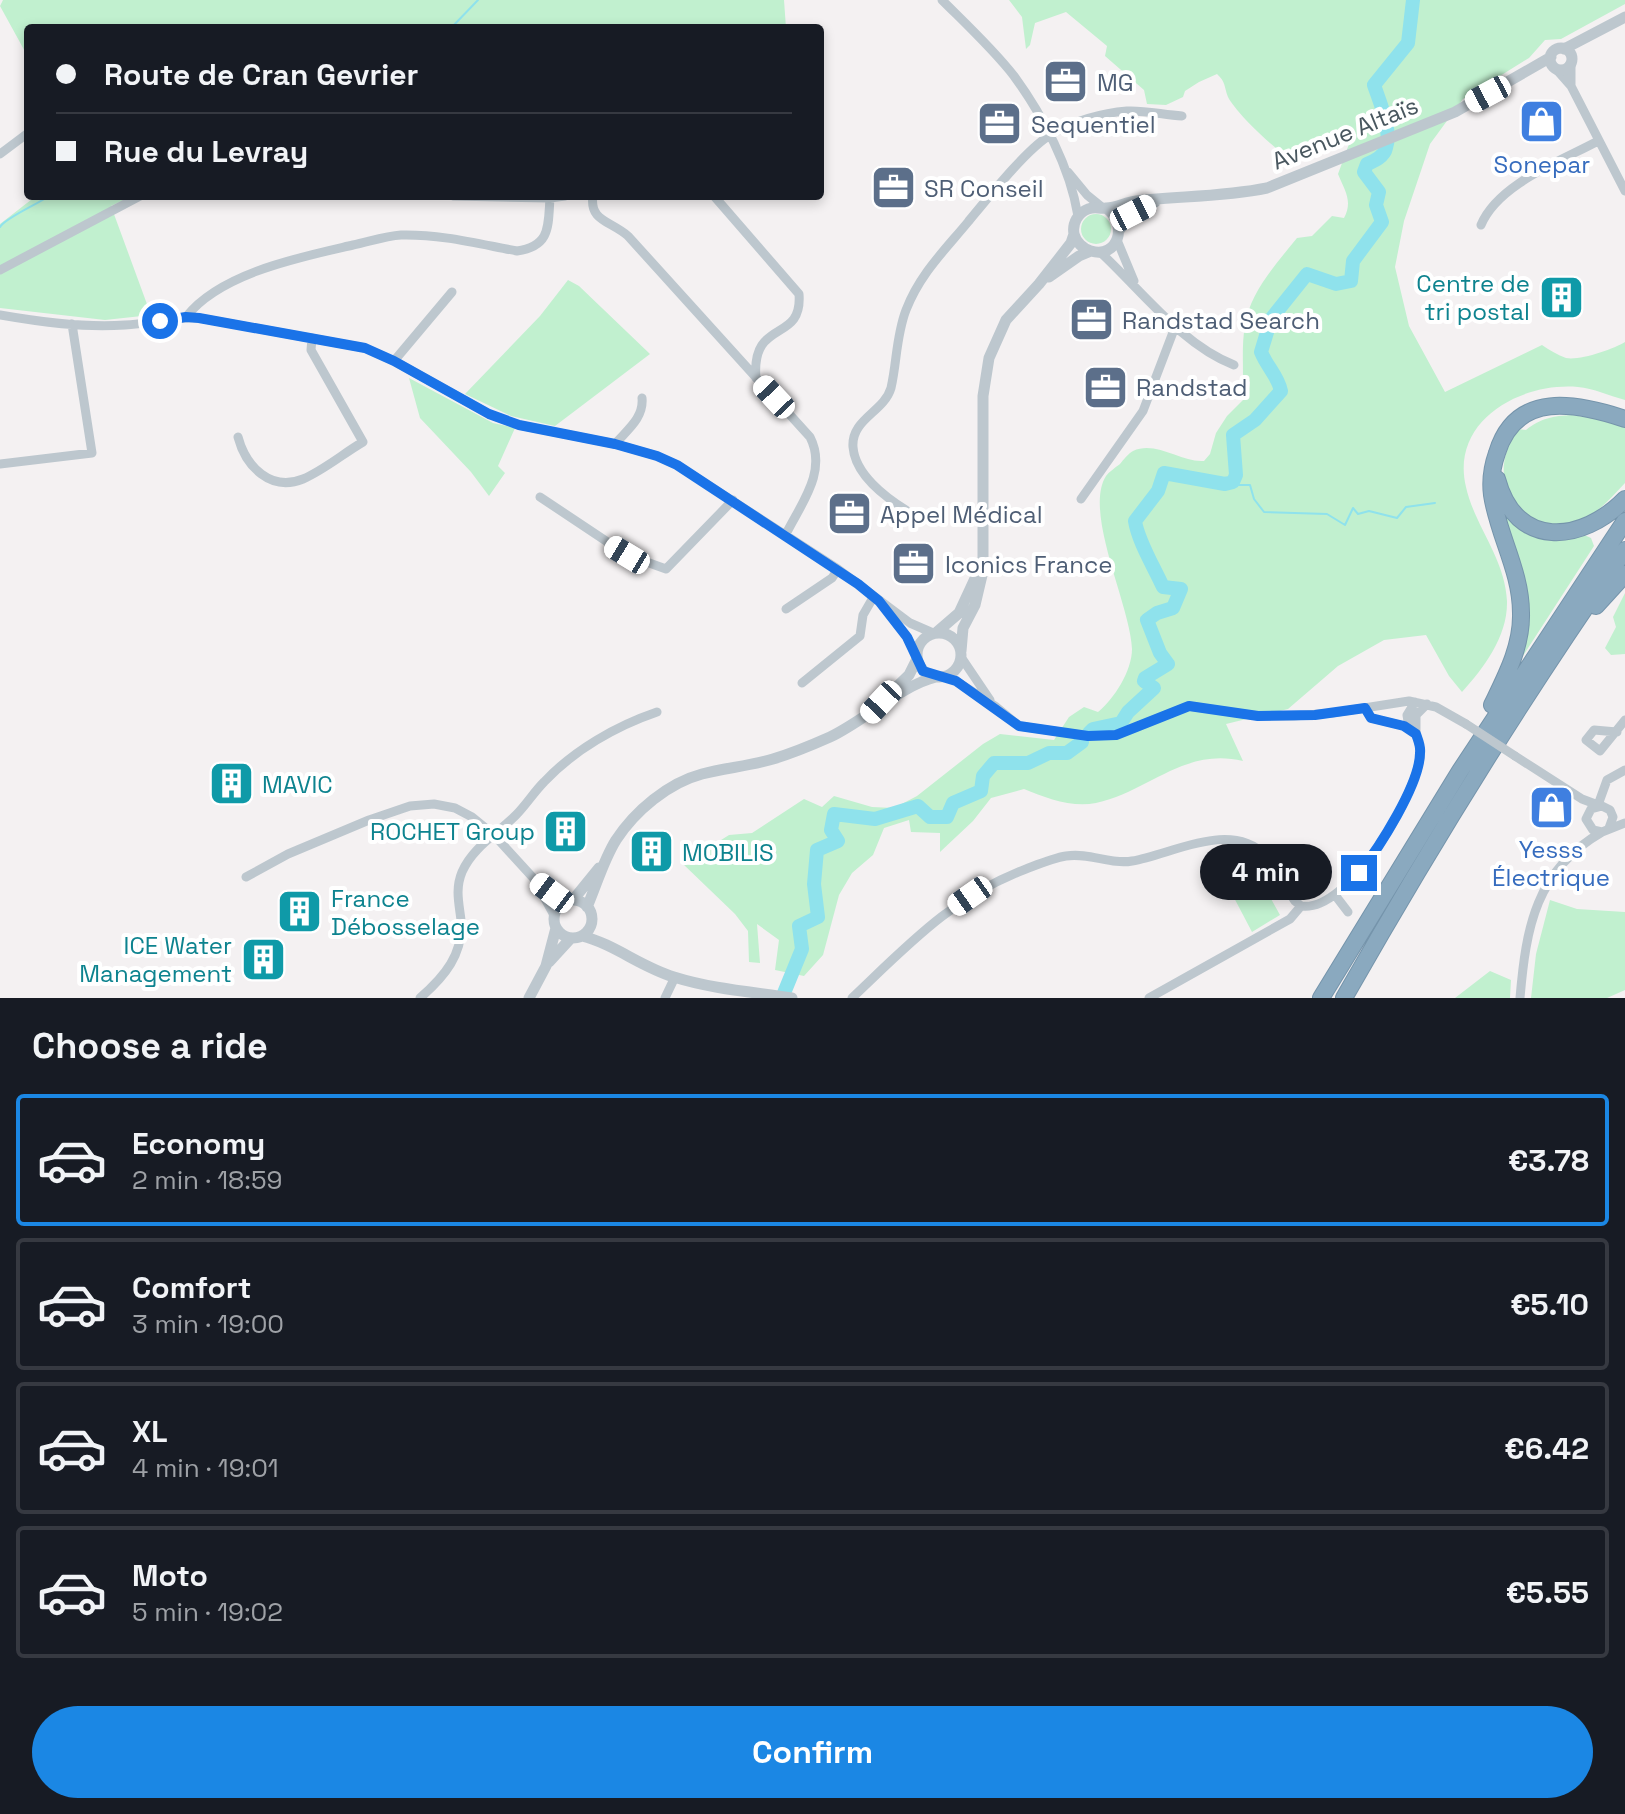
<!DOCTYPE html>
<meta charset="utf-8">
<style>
:root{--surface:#171b24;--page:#20242c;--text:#f1f3f6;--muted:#9ea1a6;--line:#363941;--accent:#1b87e4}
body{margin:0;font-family:"Space Grotesk",sans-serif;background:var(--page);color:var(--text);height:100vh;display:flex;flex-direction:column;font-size:30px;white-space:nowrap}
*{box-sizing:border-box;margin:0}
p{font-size:26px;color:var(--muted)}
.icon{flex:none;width:44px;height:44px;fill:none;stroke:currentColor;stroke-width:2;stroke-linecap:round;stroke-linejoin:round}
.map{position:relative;height:998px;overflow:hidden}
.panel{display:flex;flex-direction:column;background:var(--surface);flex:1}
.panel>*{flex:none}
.guide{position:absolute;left:24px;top:24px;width:800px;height:176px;border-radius:8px;box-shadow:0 4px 12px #0003;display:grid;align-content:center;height:176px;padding:0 32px;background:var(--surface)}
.end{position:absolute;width:36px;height:36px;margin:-18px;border:10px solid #1a73e8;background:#fff;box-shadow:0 0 0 4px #fff}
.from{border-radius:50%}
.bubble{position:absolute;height:56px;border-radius:28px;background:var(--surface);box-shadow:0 4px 12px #0003;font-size:26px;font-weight:700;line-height:56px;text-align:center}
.car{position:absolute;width:24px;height:48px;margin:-24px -12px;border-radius:10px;box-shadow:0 0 6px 2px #0007;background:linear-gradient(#fff 24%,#345 0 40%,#fff 0 76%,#345 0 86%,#fff 0)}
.guide b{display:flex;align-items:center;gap:28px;height:76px;font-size:30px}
.guide b+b{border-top:2px solid var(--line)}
.guide i{width:20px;height:20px;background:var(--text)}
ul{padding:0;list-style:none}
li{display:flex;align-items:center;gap:24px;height:132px;margin:0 16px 12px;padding:0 16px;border:4px solid var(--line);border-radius:8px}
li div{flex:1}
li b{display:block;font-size:30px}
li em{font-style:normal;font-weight:700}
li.on{border-color:var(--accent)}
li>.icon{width:72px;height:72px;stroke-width:1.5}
h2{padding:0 32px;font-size:36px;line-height:96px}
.button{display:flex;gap:16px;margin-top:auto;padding:16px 32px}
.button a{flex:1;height:92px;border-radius:48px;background:var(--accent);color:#fff;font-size:32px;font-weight:700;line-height:92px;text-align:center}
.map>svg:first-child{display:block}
.green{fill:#c1f0cf}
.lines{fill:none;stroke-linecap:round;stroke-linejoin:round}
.stream{stroke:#8fe2ec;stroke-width:2}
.river{stroke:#8fe2ec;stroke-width:14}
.motorway-casing{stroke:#7594ab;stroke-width:18}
.minor{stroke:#bdc7ce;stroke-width:9}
.tertiary{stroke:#bdc7ce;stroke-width:11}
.motorway{stroke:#8aa9bf;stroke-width:16}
.minor-bridge{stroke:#bdc7ce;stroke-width:9}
.route{stroke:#1a73e8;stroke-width:10}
.labels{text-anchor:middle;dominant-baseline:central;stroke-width:8;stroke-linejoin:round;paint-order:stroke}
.service-label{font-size:24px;fill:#4e5e75;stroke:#fff;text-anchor:start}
.street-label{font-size:24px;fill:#49575f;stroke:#fff}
.shop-label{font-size:24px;fill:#366cbe;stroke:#fff}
.culture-label{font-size:24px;fill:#0d838f;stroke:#fff;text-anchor:end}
</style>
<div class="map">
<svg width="1625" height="998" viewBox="0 0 1625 998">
<rect width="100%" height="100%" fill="#f4f1f2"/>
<path class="green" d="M3,0H784L786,28H28V57L0,6Z
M1009,0H1625V4L1561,39L1545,40L1529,58L1463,99L1430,144L1404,221L1395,267L1409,326L1445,392L1542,345C1549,350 1558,355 1566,358C1579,361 1614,349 1625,342V400C1610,396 1593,388 1578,387C1520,382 1450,421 1466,487C1475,527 1505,558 1507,601C1508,636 1484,668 1462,692L1449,676L1426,635L1384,640L1338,666L1288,709L1226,724L1243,761C1184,747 1150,791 1096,803C1072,808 1046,798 1024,789L991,798L973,821L940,852V833L911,832L909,820L884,828L873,855L852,873L839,895L823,955L804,976L775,970L779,940L757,924L760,963L749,962L748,931L735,914L683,864L729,835L752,833L804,799L822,807L834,796L872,807L894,808L917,796L983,744L1000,734L1054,740L1069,717L1084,707L1098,712C1114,699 1132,671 1132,649C1131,607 1083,512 1106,476C1109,472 1116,467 1120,464C1123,460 1129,453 1133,451C1156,440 1182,463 1204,461L1210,454L1216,433L1227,416L1248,395L1250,382L1243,377C1243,360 1242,342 1245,325C1250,292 1277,263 1297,238L1312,236L1332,216L1344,218C1353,201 1345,191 1338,174L1349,144L1345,141L1294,161C1278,153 1236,113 1228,97C1224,87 1226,82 1217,74L1199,82L1185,91L1183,97L1166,105L1147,104L1144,90L1105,56L1107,46L1066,12L1035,23L1030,45L1026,49L1022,17Z
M36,196H132L111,206L151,315L105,320L0,308V224Z
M1081 229a15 15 0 1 1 30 0a15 15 0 1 1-30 0Z
M568,280L579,286L650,354L555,426L511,416L465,394L540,316Z
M409,378L493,423L515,428L498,466L505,473L489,496L471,472L420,418Z
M1572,415L1593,418L1625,427V483C1608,501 1592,521 1565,525C1531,530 1500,497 1504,464C1505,451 1512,440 1517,429L1526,430C1541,418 1553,416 1572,415Z
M1499,498L1507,512L1582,534L1591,538L1594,546L1519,662L1521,664L1505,689L1521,641Z
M1625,593V654L1611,655L1605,648L1616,627L1613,617Z
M1259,877L1280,915L1252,932L1231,892Z
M1550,900L1577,909L1625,912V990L1607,998H1531L1536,954Z
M1490,971L1511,980L1510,998H1455Z"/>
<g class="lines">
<path class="stream" d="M451,28L478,0
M0,227C5,218 38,204 49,196
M1233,482L1237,485H1250L1254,499L1264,512L1327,514L1345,525L1353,508L1358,514L1369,511L1397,518L1406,507L1435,503"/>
<path class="river" d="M1089,733L1093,729L1121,723L1128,712L1154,688L1144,681L1145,678L1168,664L1160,653L1147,620L1157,613L1173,608L1181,589L1163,587C1154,567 1138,541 1135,521L1158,491L1164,473L1225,484L1233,482L1236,475L1233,435L1255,420L1281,391C1278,376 1267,367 1261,352L1271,319L1307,274L1336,284L1351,281L1353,261L1382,222L1376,205L1379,192L1364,172L1367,164C1374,161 1384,157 1386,148C1392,129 1380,103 1374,85L1408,43L1413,0
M782,998L802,949L799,926L818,917L814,884L817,850L838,841L831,830L834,814L875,819L918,806L930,817H947L953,803L981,791L983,776L994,763H1028L1049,753H1067L1082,742"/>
<defs>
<path id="motorway" d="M1497,479C1516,550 1582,543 1625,499
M1596,606L1625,574
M1492,705C1506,676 1522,646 1521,613C1521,571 1498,535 1492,495C1490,480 1492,467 1497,453C1516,390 1577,403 1625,419
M1321,998L1460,771L1625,521
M1344,998C1431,845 1524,694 1625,550"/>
</defs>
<use href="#motorway" class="motorway-casing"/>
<path class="minor" d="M942,0C965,23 994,50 1014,76C1043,116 1070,167 1078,216
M1556,69L1571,86L1625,191
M1571,86V63
M0,154L28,133
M1068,172L1087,195L1103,208
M453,196L550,198L565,196
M593,196C589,221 611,221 628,236L810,437C828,472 800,505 785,536
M714,196L799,294C803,344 751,317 756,378
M1481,225C1498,184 1561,161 1598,141
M1117,240L1134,281
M1100,252C1141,290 1182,345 1234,365
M0,270L140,196
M0,315C40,322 83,328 125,325C150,324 174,316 199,318L365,348L394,361L489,414L519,425L615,444L657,456L677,465L838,569L910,623L933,633
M186,317C220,273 301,257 353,245C368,242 385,236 401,235C440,234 479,244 517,251C551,246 548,226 550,198
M394,361L452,292
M238,437C246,467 271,492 303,479C324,470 344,453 363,442L311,350L312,338
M615,444C627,430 644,418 642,398
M0,464L92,453L72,324
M540,497L627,555L666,569L733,500
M1081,499L1143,411L1175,327
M906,510C885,497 855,474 853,447C851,419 884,412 891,388C897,362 896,336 906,310C920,274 944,251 968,222C987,199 1028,147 1052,134C1074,121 1102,113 1127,111C1145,110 1164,115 1182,116
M884,607L907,637L916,654
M786,609L832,578L838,569
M961,657L990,700
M944,676L956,681L995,706L1019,726L1088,736L1116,735L1189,706L1258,716H1294L1332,713L1409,701L1436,707L1466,724
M802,683L860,636L863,615L874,596
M1409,728L1407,715L1415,702
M1617,732L1594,730L1586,740L1600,751L1625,720
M1416,734V715L1427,704
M1515,756L1582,799L1598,805L1607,780L1625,770
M1609,828L1613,817L1610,810L1602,806L1591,809L1586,819L1593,830L1602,832L1625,823
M246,877L288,854L369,820L410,806L434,804L455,808L472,817L494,835L536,881L564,903
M537,884L554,915
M1335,895L1348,912
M420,998C444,977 464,954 461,920C459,903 455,889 462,872C473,847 497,834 516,815C526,805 534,792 544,782C574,750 616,726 657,712
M665,998L675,977
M852,998C908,945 952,897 1026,869C1039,864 1053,858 1066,856C1089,852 1111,865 1132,861C1173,854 1230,820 1265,855C1278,868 1284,886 1295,901L1301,906
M1149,998L1290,919L1301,906C1348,913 1414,798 1420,758C1421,749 1419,743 1416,734L1404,726L1371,718L1365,708
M1520,998C1526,927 1536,870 1602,832"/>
<path class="tertiary" d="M1550 59a11 11 0 1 1 22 0a11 11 0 1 1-22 0Z
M1564,49L1625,17
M1106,208C1129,224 1118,259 1091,251C1083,249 1076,242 1074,234C1072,223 1078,213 1088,209C1095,206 1099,209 1106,208C1116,208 1126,202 1136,201C1180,196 1223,197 1267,188L1455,112L1551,57
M1120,229L1133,213L1155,202
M1049,277L1079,256L1091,251
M937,632L959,613L978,572
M917 655a22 22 0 1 1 44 0a22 22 0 1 1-44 0Z
M961,651L963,628L975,605L983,571V396L989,358L1006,320L1039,284L1071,243L1074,234
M882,701L909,675L917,659
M573,900L599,868
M554 919a19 19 0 1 1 38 0a19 19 0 1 1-38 0Z
M587,907C597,884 603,861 616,840C635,811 668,783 702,774C725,768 750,766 773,759C793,753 812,745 830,737C864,721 902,685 936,677
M582,936C614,944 641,967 674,977C712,989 753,992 792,998
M549,962L571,938
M529,998L546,966L556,928"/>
<use href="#motorway" class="motorway"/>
<path class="minor-bridge" d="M1466,724L1515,756"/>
</g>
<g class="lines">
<path class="route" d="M160,321L186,317L199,318L365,348L394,361L489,414L519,425L615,444L657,456L677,465L858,584L879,601L907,637L923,671L956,681L1019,726L1088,736L1116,735L1189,706L1258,716L1315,715L1365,708L1371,718L1404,726L1416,734C1418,740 1421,746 1420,753C1420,784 1379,848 1359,873"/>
</g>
<defs>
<symbol id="office-square" viewBox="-11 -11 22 22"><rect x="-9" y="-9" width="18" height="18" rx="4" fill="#5c6f8a" stroke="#fff"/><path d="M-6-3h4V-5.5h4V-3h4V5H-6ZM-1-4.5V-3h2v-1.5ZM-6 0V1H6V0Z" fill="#fff"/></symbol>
<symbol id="shop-square" viewBox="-11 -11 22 22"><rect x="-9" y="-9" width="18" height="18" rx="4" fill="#3f7fe0" stroke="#fff"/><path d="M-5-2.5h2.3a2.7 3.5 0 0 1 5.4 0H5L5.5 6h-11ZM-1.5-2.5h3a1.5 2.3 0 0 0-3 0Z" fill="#fff"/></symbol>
<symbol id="building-square" viewBox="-11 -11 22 22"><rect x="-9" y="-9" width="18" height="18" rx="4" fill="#0f9aa8" stroke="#fff"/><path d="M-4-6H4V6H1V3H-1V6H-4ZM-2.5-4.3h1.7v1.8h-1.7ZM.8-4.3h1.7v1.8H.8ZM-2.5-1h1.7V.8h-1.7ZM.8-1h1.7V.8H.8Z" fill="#fff"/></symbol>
</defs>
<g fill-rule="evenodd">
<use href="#office-square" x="1040" y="56" width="51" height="51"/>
<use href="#shop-square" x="1516" y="96" width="51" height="51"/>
<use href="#office-square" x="974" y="98" width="51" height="51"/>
<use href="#office-square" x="868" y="162" width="51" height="51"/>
<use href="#building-square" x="1536" y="272" width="51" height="51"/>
<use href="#office-square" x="1066" y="294" width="51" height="51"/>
<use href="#office-square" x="1080" y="362" width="51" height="51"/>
<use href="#office-square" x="824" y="488" width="51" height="51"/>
<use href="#office-square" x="888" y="538" width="51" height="51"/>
<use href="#building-square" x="206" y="758" width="51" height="51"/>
<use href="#shop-square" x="1526" y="782" width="51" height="51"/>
<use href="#building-square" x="540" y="806" width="51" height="51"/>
<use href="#building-square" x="626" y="826" width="51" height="51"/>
<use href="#building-square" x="274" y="886" width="51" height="51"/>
<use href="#building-square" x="238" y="934" width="51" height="51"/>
</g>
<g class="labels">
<g class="service-label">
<text x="1097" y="82">MG</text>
<text x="1031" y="124">Sequentiel</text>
<text x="924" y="188">SR Conseil</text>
<text x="1122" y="320">Randstad Search</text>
<text x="1136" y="387">Randstad</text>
<text x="880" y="514">Appel Médical</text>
<text x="945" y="564">Iconics France</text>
</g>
<g class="street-label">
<text transform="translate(1345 133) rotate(-22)">Avenue Altaïs</text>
</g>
<g class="shop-label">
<text x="1542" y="164">Sonepar</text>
<text x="1551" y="849">Yesss<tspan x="1551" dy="28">Électrique</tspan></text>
</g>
<g class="culture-label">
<text x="1530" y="283">Centre de<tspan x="1530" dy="28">tri postal</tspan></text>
<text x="262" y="784" text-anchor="start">MAVIC</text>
<text x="535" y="831">ROCHET Group</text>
<text x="682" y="852" text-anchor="start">MOBILIS</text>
<text x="331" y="898" text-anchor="start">France<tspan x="331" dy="28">Débosselage</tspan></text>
<text x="232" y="945">ICE Water<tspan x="232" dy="28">Management</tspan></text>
</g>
</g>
</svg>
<i class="end from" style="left:160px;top:321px"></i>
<i class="end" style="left:1359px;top:873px"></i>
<div class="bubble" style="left:1200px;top:844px;width:132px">4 min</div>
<i class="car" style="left:1488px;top:94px;rotate:242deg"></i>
<i class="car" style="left:1133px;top:213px;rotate:63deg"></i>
<i class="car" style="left:774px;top:397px;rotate:317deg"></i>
<i class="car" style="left:627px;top:555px;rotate:301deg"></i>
<i class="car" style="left:881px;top:702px;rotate:223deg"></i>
<i class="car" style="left:552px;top:893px;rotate:307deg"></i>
<i class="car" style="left:970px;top:896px;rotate:235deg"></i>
<div class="guide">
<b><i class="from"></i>Route de Cran Gevrier</b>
<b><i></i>Rue du Levray</b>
</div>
</div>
<section class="panel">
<h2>Choose a ride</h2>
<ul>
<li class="on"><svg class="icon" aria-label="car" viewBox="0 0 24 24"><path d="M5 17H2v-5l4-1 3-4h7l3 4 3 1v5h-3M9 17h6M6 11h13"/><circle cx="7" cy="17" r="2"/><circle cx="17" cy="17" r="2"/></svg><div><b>Economy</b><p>2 min · 18:59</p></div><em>€3.78</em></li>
<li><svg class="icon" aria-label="car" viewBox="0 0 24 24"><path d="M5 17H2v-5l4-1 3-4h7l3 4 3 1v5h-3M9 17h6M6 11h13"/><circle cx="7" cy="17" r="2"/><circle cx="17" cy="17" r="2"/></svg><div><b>Comfort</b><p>3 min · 19:00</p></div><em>€5.10</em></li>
<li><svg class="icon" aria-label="car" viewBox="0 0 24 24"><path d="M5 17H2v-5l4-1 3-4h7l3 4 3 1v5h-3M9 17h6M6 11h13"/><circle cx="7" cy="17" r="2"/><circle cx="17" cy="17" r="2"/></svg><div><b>XL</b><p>4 min · 19:01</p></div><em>€6.42</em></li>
<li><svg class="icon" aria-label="car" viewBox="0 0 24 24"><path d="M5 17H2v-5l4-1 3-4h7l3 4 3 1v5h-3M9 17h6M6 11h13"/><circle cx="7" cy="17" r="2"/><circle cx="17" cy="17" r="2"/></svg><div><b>Moto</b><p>5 min · 19:02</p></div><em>€5.55</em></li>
</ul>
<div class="button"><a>Confirm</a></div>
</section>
